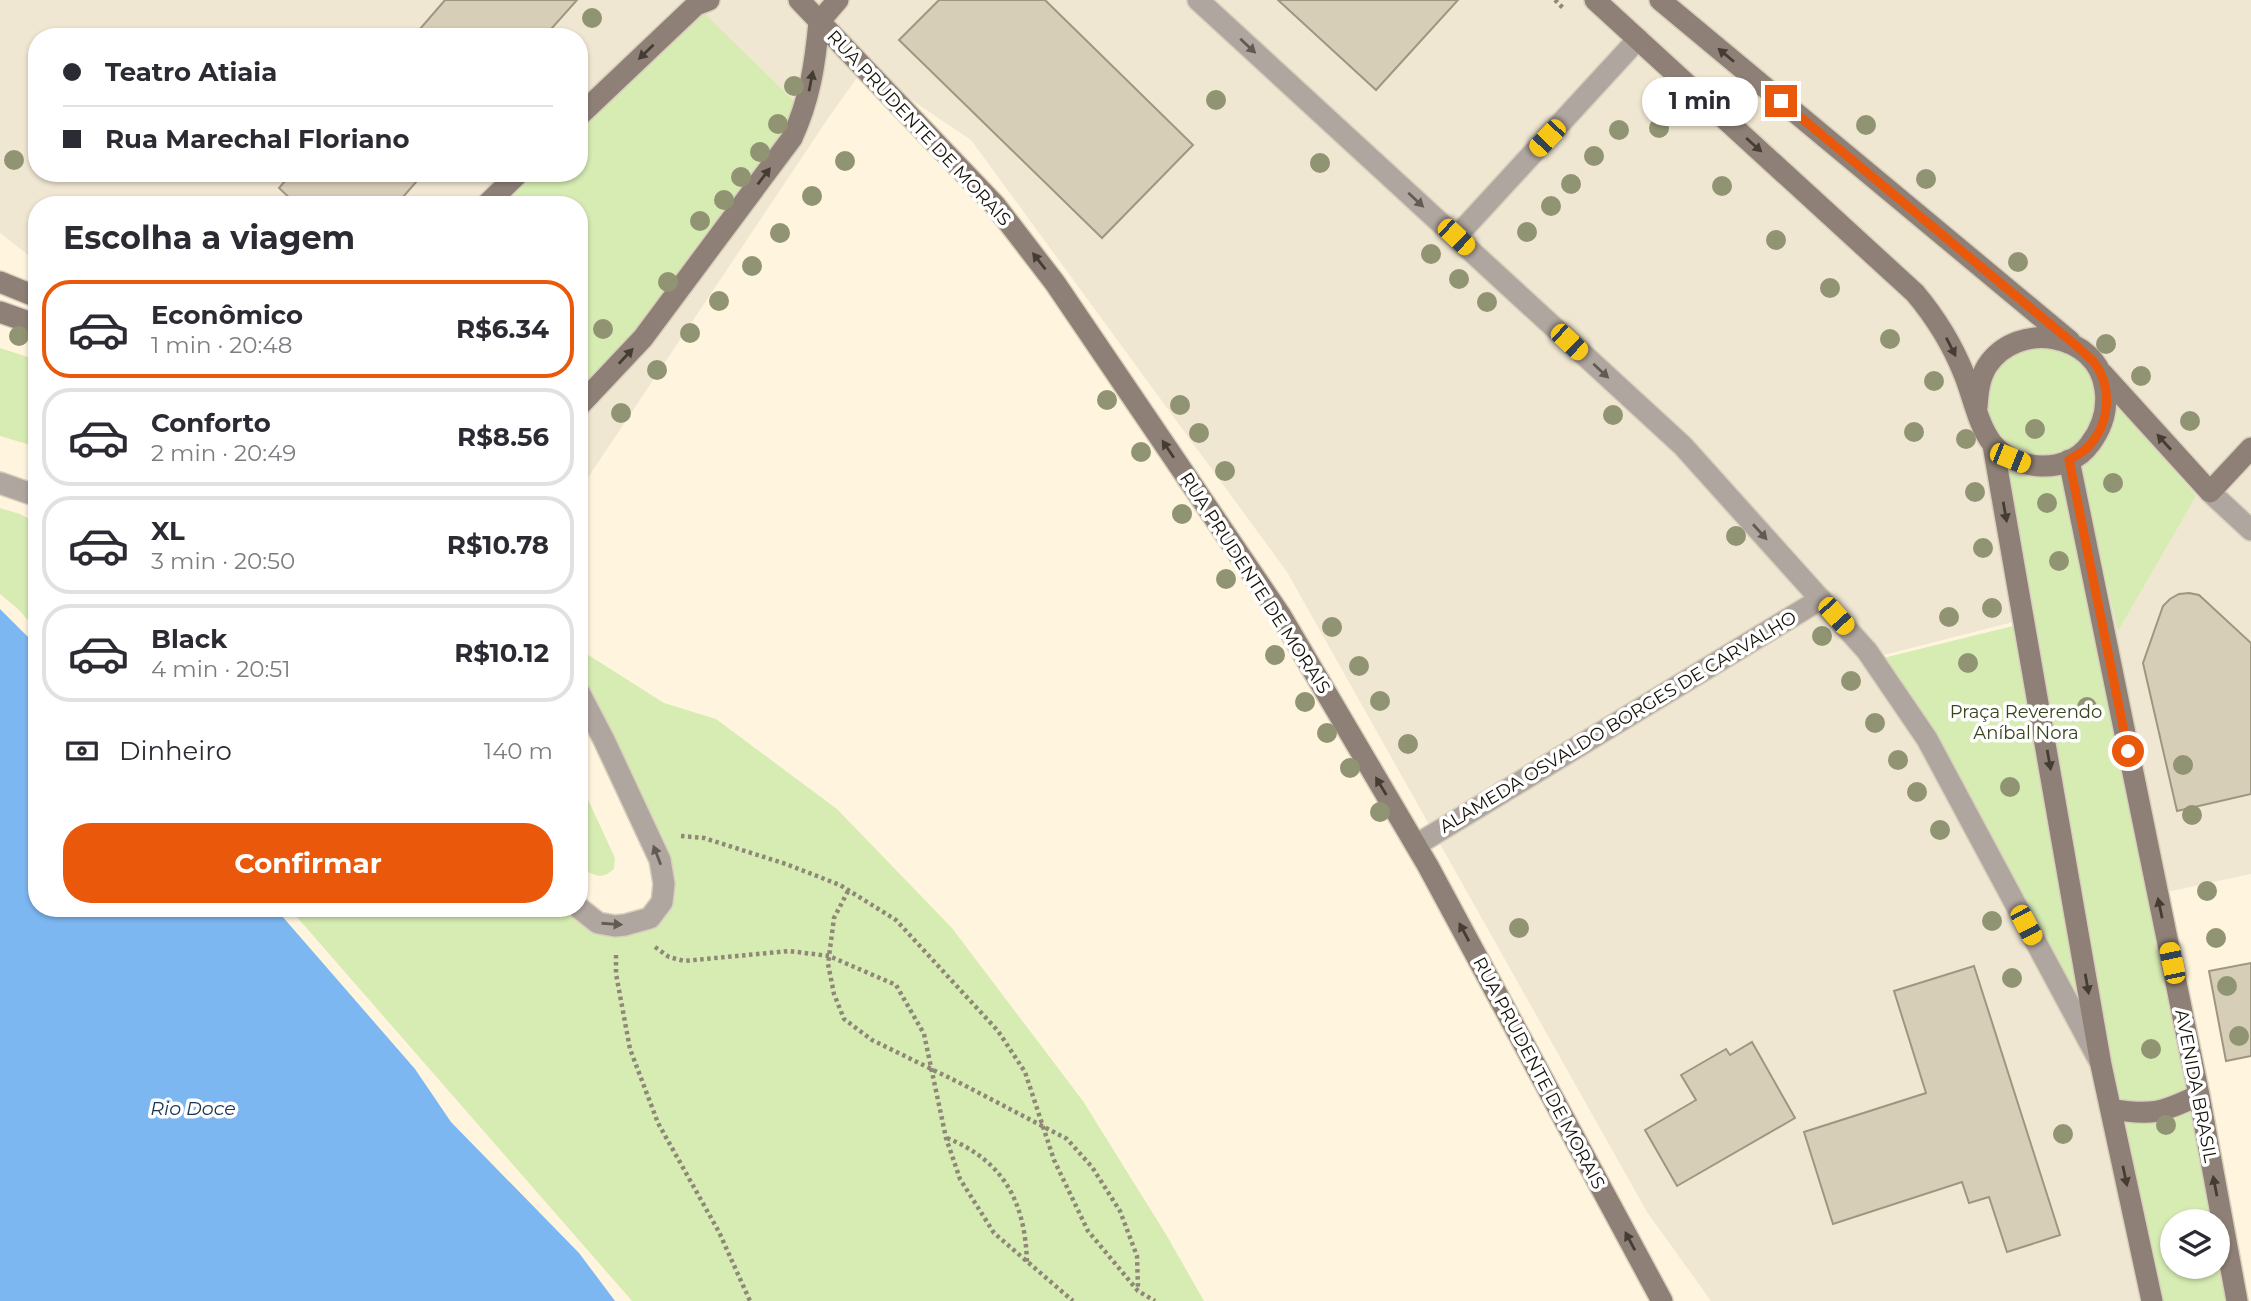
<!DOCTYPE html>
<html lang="pt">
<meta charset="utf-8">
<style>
:root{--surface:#fff;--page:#f2f2f3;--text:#2b2b33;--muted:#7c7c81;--line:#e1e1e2;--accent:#ea580c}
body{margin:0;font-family:Montserrat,sans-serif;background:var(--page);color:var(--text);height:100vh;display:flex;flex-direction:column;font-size:26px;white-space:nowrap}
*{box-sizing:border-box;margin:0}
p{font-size:23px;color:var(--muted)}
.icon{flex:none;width:38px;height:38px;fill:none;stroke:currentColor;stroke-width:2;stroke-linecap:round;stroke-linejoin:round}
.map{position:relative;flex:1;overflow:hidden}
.sheet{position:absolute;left:28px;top:196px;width:560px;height:721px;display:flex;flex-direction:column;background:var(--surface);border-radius:28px;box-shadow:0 2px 5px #0004}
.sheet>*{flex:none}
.banner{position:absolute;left:28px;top:28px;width:560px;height:154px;border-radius:28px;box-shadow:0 2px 5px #0004;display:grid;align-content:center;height:154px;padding:0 35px;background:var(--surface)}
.buttons{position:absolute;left:2160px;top:1209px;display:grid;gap:14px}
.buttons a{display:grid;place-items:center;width:70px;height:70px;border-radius:50%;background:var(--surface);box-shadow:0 2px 5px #0004;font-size:35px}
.end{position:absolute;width:32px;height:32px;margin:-16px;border:9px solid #ea580c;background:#fff;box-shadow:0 0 0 4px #fff}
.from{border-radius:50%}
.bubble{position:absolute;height:49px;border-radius:24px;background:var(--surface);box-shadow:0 2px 5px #0004;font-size:23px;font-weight:700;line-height:49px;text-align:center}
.car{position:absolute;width:21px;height:42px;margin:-21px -10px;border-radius:9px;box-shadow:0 0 5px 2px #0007;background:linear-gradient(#f5c518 24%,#345 0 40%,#f5c518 0 76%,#345 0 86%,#f5c518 0)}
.banner b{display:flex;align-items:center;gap:24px;height:66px;font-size:26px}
.banner b+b{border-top:2px solid var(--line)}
.banner i{width:18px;height:18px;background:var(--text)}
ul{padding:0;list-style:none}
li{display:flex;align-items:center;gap:21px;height:98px;margin:0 14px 10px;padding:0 21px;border:4px solid var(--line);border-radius:28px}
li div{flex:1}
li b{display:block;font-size:26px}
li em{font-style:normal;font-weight:700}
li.current{border-color:var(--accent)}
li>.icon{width:63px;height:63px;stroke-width:1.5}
h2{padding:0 35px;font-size:32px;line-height:84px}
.pay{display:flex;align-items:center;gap:18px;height:77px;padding:0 35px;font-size:26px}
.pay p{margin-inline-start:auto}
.action{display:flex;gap:14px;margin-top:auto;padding:14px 35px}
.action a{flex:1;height:80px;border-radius:28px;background:var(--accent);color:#fff;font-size:28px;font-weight:700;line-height:80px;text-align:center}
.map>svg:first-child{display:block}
.commercial{fill:#f0e7d2;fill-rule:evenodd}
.green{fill:#d7ecb3;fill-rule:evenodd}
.water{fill:#7db7f1}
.building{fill:#d7ceb7;stroke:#9f9681;stroke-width:2}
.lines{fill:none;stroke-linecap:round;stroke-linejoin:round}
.street-casing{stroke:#d9d0bc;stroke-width:24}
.secondary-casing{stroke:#d9d0bc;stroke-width:24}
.path{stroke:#8f8878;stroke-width:4.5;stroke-dasharray:3.5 3.5;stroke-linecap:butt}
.street{stroke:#b0a6a0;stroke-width:21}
.secondary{stroke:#8e8076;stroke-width:21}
.tree{fill:#919473}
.oneway{fill:#625b54}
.oneway2{fill:#453d34}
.route{stroke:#ea580c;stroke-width:9}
.labels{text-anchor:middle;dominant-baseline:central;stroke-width:7;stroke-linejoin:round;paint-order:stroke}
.street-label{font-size:18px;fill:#141008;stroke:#fff}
.park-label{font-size:18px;fill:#37441c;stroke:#fff}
.water-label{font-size:19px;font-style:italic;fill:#173653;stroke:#fff}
</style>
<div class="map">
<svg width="2251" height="1301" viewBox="0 0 2251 1301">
<rect width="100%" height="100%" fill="#fff5de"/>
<path class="commercial" d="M0,0H2251V874L2167,892L2049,461L1987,446L2013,622L1860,661L1923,743L2093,1070L2141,1301H1711L1647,1212L1287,572L971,140L864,68L831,114L579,491V205H37L36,261L0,233ZM37,37H579V173H37Z"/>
<path class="green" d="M696,5L804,111L579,406V205H486L519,173H579V116Z
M1987 401a54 54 0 1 1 108 0a54 54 0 1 1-108 0Z
M0,348L37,360V447L0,436Z
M2114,398L2196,496L2118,631L2078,461Z
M1993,445L2009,458L2069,460L2237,1301H2152L2101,1065L1875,660L2025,623ZM2172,1222H2217V1267H2172Z
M0,508L20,514L37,523V631L19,610L0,594Z
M579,649L664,703L716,719L837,809L952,928L1083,1101L1167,1236L1204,1301H632L289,908H566L595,932L621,931L670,885L579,682Z
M579,780L615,858L614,869C601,881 593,875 579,866Z"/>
<path class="water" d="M0,609L37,646V908H275L415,1069L451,1122L579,1253L615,1301H0Z"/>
<path class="building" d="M445,0H577L544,37H413Z
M939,0H1045L1193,145L1102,238L899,40Z
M1278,0H1458L1376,90Z
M292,173H424L396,205H297L279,188Z
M2189,593L2199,595L2251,643V794L2177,811L2143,663L2163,606L2170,599L2179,594Z
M2251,963V1056L2226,1061L2209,971Z
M1974,966L2060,1235L2007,1252L1989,1197L1969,1203L1962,1182L1833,1224L1804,1132L1926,1093L1894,991Z
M1752,1042L1795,1118L1677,1186L1645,1130L1696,1100L1681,1075L1726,1049L1730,1055Z"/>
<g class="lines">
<defs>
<path id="street" d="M1198,0L1683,446L1867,651L1927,739L2099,1060
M1456,237L1638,39
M0,483L37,496
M2210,492L2251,530
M579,692L604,740L660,860L664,884L662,902L650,918L625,925L615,926L598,923L579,908
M1416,845L1821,599"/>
<path id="secondary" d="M799,0L995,205L1055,283L1281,616L1428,866L1662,1301
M1595,0L1915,293C1936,318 1952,344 1964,374C1973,396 1978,425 1992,443C2015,472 2068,475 2090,444C2103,427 2108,410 2105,389C2098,333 2018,319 1987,366C1979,379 1978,393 1977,407
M1660,0L2070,341
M819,22L838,0
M579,116L696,5L709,0
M486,205L519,173
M0,282L37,297
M0,312L37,325
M2102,373L2210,492L2251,448
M579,406L643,338L792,138C810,99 815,64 819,22
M1993,445L2101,1065L2152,1301
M2069,460L2199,1095L2237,1301
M2111,1109C2151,1116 2162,1113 2199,1095"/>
</defs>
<use href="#street" class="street-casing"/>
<use href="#secondary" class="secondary-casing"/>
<path class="path" d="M1555,0L1564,9
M681,836L704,838L786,864L840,885L896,920L998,1031L1025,1072L1054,1160L1088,1231L1138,1291L1155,1301
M848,891L834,918L828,964L834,994L844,1019L872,1040L962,1084L1067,1139L1092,1167L1120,1211L1137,1256L1138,1288
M655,947L669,957L684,961L789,951L829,956L896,985L924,1034L946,1138L960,1179L994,1233L1073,1301
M616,955V974L630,1049L658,1123L719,1232L750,1301
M947,1138C1004,1161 1025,1202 1027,1262"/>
<use href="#street" class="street"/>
<use href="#secondary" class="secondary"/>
</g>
<g class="tree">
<circle cx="592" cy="18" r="10"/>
<circle cx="794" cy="86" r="10"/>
<circle cx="1216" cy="100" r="10"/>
<circle cx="778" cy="124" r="10"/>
<circle cx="1866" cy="125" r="10"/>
<circle cx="1659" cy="128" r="10"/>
<circle cx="1619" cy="130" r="10"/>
<circle cx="760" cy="152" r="10"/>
<circle cx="1594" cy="156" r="10"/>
<circle cx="14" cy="160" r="10"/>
<circle cx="845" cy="161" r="10"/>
<circle cx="1320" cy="163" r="10"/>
<circle cx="741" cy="177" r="10"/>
<circle cx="1926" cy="179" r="10"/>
<circle cx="1571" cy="184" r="10"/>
<circle cx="1722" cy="186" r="10"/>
<circle cx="812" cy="196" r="10"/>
<circle cx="724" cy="200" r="10"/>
<circle cx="1551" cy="206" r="10"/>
<circle cx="700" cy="221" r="10"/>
<circle cx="1527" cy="232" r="10"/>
<circle cx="780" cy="233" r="10"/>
<circle cx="1776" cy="240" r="10"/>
<circle cx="1431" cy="254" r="10"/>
<circle cx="2018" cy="262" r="10"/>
<circle cx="752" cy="266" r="10"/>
<circle cx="1459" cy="279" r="10"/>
<circle cx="668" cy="282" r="10"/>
<circle cx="1830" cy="288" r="10"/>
<circle cx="719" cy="301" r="10"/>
<circle cx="1487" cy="302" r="10"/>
<circle cx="603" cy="329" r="10"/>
<circle cx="690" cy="333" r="10"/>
<circle cx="19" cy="336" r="10"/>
<circle cx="1890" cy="339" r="10"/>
<circle cx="2106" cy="344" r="10"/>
<circle cx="657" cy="370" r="10"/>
<circle cx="2141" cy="376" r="10"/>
<circle cx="1934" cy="381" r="10"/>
<circle cx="1107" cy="400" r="10"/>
<circle cx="1180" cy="405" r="10"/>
<circle cx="621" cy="413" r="10"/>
<circle cx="1613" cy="415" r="10"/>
<circle cx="2190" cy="421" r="10"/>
<circle cx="2035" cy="429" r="10"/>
<circle cx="1914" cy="432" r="10"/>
<circle cx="1199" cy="433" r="10"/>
<circle cx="1966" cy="439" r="10"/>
<circle cx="1141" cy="452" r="10"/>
<circle cx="1225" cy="471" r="10"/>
<circle cx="2113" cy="483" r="10"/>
<circle cx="1975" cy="492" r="10"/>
<circle cx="2047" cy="503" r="10"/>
<circle cx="1182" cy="514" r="10"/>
<circle cx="1736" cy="536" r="10"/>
<circle cx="1983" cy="548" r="10"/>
<circle cx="2059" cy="561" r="10"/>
<circle cx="1226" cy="579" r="10"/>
<circle cx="1992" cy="608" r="10"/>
<circle cx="1949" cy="617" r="10"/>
<circle cx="1332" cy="627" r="10"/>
<circle cx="1822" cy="636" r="10"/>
<circle cx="1275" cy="655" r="10"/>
<circle cx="1968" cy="663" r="10"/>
<circle cx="1359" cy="666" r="10"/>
<circle cx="1851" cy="681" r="10"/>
<circle cx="1380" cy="701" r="10"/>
<circle cx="1305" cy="702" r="10"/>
<circle cx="2087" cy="707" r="10"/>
<circle cx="1875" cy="723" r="10"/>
<circle cx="1327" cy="733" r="10"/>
<circle cx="1408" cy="744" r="10"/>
<circle cx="1898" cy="760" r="10"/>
<circle cx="2183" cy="765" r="10"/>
<circle cx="1350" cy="768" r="10"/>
<circle cx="2010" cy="787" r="10"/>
<circle cx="1917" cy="792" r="10"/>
<circle cx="1380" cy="812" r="10"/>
<circle cx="2192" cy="815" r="10"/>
<circle cx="1940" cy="830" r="10"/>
<circle cx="2207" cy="891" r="10"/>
<circle cx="1992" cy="921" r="10"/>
<circle cx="1519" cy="928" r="10"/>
<circle cx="2216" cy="938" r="10"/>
<circle cx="2012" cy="978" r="10"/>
<circle cx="2227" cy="986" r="10"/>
<circle cx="2239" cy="1036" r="10"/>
<circle cx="2151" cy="1049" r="10"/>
<circle cx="2166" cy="1125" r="10"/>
<circle cx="2063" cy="1134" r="10"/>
</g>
<defs><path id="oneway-solid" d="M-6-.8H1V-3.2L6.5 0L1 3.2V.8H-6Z" transform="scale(1.75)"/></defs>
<g class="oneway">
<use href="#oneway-solid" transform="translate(1248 46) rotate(43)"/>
<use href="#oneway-solid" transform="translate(1416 200) rotate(43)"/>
<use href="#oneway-solid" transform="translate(1601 371) rotate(43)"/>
<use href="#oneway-solid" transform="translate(1760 532) rotate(48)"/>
<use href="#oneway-solid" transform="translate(657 855) rotate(-111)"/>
<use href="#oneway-solid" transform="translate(612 924) rotate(4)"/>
</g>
<g class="oneway2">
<use href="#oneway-solid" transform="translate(646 52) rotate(136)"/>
<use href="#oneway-solid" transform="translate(1726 55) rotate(-140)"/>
<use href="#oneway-solid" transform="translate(811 81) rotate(-79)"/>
<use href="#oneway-solid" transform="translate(1754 145) rotate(42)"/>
<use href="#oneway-solid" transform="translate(764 176) rotate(-53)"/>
<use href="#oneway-solid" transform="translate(1039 261) rotate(-128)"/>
<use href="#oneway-solid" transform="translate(1951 347) rotate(63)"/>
<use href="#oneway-solid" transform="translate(626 356) rotate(-47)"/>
<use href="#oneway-solid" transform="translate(2164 442) rotate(-132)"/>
<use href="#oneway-solid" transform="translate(1168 449) rotate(-124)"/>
<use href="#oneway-solid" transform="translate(2005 512) rotate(80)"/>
<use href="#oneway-solid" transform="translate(2049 760) rotate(80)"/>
<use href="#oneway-solid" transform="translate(1381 786) rotate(-121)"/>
<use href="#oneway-solid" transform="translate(2160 908) rotate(-102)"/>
<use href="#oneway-solid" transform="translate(1464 932) rotate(-118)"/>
<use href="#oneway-solid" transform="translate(2087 984) rotate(80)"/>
<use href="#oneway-solid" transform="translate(2125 1176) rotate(78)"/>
<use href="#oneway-solid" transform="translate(2215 1186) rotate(-101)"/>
<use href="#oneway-solid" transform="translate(1630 1241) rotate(-118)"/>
</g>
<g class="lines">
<path class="route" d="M1781,101L2080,349C2085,354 2092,359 2096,365C2113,390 2109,426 2087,448C2082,453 2075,456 2069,460L2128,751"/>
</g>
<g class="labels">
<g class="street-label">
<text transform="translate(919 128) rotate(47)">RUA PRUDENTE DE MORAIS</text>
<text transform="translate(1255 583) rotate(57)">RUA PRUDENTE DE MORAIS</text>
<text transform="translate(1618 722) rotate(-31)">ALAMEDA OSVALDO BORGES DE CARVALHO</text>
<text transform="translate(1539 1073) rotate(62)">RUA PRUDENTE DE MORAIS</text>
<text transform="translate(2196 1086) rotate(79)">AVENIDA BRASIL</text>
</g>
<g class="park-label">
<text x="2026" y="712">Praça Reverendo<tspan x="2026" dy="21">Aníbal Nora</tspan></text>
</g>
<g class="water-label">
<text x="193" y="1108">Rio Doce</text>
</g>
</g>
</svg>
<div class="buttons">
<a><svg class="icon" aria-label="layers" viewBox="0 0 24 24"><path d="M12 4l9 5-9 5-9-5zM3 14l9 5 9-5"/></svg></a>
</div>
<i class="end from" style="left:2128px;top:751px"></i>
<i class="end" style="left:1781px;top:101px"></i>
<div class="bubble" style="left:1642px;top:77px;width:116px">1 min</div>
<i class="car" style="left:1547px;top:138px;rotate:223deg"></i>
<i class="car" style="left:1456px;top:237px;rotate:133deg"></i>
<i class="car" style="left:1569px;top:342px;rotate:133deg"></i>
<i class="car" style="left:2010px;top:458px;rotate:112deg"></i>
<i class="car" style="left:1836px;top:616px;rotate:138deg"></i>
<i class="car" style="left:2026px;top:925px;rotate:152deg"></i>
<i class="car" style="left:2172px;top:963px;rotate:348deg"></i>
<div class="banner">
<b><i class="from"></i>Teatro Atiaia</b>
<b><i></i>Rua Marechal Floriano</b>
</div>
<section class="sheet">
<h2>Escolha a viagem</h2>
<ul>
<li class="current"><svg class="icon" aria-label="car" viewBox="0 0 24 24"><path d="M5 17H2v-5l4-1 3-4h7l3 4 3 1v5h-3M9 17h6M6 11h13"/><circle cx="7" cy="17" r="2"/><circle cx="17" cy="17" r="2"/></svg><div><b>Econômico</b><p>1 min · 20:48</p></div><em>R$6.34</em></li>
<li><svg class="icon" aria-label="car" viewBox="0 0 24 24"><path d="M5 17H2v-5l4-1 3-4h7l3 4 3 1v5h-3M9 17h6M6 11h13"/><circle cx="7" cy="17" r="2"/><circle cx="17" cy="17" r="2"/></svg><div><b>Conforto</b><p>2 min · 20:49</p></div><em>R$8.56</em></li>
<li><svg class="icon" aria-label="car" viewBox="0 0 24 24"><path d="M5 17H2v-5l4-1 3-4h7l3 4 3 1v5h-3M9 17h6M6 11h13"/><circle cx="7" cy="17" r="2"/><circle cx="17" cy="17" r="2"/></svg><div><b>XL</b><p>3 min · 20:50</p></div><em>R$10.78</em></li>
<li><svg class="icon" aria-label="car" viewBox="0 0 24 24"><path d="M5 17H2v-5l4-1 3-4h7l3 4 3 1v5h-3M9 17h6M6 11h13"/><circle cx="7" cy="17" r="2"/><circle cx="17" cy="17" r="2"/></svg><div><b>Black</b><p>4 min · 20:51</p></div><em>R$10.12</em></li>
</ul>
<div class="pay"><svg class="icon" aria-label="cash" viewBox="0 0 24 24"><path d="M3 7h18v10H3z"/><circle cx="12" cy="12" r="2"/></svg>Dinheiro<p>140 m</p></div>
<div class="action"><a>Confirmar</a></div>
</section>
</div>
